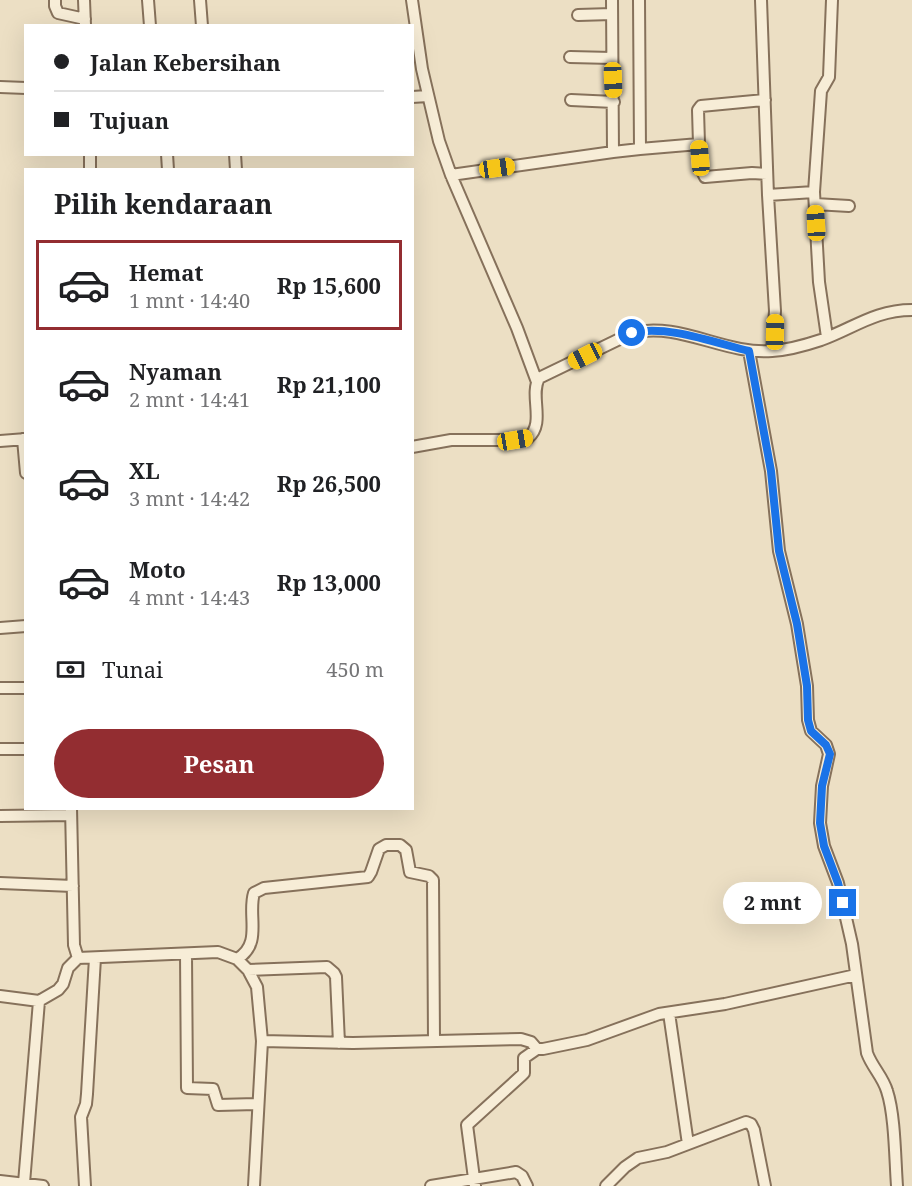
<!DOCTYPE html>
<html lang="id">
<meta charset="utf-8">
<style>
:root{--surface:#fff;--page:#f2f2f2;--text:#202124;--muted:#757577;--line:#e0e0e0;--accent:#932d31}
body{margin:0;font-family:"Noto Serif",serif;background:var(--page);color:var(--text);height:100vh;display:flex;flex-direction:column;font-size:22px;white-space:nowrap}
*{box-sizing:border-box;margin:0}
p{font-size:20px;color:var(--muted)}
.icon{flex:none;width:33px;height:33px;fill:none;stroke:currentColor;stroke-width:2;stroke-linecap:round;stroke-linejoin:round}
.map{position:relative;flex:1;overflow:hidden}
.panel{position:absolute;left:24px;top:168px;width:390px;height:642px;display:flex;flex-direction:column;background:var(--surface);border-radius:0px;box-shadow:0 6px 24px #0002}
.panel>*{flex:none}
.hud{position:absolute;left:24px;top:24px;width:390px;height:132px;border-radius:0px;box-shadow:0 6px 24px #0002;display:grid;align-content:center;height:132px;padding:0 30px;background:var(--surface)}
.end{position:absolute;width:27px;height:27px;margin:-14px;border:8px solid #1a73e8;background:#fff;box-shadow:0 0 0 3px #fff}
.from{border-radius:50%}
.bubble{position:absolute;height:42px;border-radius:21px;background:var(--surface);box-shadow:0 6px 24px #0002;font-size:20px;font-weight:700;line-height:42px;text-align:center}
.car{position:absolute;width:18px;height:36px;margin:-18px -9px;border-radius:8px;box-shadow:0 0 4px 2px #0007;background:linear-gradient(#f5c518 24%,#345 0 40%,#f5c518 0 76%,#345 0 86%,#f5c518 0)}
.hud b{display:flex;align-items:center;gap:21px;height:57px;font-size:22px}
.hud b+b{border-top:2px solid var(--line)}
.hud i{width:15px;height:15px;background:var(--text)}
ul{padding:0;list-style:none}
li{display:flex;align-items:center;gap:18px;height:90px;margin:0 12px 9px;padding:0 18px;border:3px solid transparent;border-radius:0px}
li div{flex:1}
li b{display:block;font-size:22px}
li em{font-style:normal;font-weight:700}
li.on{border-color:var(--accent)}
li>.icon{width:54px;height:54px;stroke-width:1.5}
h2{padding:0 30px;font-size:27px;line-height:72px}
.pay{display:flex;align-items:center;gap:15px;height:66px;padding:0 30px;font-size:22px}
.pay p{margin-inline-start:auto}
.action{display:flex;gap:12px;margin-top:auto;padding:12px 30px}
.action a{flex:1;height:69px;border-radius:36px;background:var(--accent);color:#fff;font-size:24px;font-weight:700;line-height:69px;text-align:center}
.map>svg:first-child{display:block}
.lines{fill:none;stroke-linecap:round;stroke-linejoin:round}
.minor-casing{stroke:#86715b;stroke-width:14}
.minor{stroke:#f7edd7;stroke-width:10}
.route{stroke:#1a73e8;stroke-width:8}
</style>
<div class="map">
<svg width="912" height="1186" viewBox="0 0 912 1186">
<rect width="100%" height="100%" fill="#ecdfc4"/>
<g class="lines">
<defs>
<path id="minor" d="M55,0V6L58,13L85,19
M84,0L85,25
M148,0L150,26
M200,0L202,26
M412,0L422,69L439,141L451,175L517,328L537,382
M639,0L640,149L699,144L698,110L701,106L765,100
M761,0L768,195L775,311L772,351
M578,15L612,14
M570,57L612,58
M0,87L26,88
M412,97L428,96
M571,100L614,102
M699,144L702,171L705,177L752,173L767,174
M613,152L640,149
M167,154L168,170
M235,154L236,170
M90,170V154
M451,175L613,152L612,0
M814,192L819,282L827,337
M768,195L814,192L821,91L829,77L832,0
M815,204L849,206
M749,351L771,471L779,551L797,624L807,686L808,720L811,731L826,745L829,754L822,786L820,823L824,846L838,883L852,944L867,1053C872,1067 883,1077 887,1091C895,1115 895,1159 897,1186
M23,439L26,473
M0,441L26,439
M412,447L451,440H515L528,438C546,423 529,396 539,378L632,333C679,321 725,355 772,351C788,350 806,345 821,340C854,328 875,310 912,310
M0,628L26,626
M0,688H26
M0,749H26
M71,808L74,945L78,958L218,952L237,959L248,970L257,987L258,998L262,1041L254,1186
M0,816L71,815
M0,883L73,886
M186,954L187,1088L213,1089L218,1105L258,1104
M237,959C263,944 247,915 254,893L264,888L368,877L371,872L379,849L386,845H400L406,850L410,872L429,876L433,880L434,1040
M248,970L327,967L334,973L336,977L339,1043
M0,996L39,1001L58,990L63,984L68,968L78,958
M669,1013L688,1144
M262,1041L353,1043L521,1039L531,1042L537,1049H543L587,1040L659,1014L725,1004L856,975
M0,1181L43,1186
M24,1183L39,1001
M85,1186L81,1117L86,1104L87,1094L95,958
M431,1186L516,1172L522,1176L527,1186
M475,1186L467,1125L522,1075L524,1073V1058L537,1049
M606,1186L625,1167L638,1158L667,1152L746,1122L751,1124L754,1130L765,1186"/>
</defs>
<use href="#minor" class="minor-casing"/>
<use href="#minor" class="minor"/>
</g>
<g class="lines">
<path class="route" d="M632,333C665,324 716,343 749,351L771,471L779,551L797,624L807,686L808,720L811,731L826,745L830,754L822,786L820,823L824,846L838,883L843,903"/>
</g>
</svg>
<i class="end from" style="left:632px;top:333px"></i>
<i class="end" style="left:843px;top:903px"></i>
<div class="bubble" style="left:723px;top:882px;width:99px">2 mnt</div>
<i class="car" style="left:613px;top:80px;rotate:178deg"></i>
<i class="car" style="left:700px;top:158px;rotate:355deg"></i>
<i class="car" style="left:497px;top:168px;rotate:82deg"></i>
<i class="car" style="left:816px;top:223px;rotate:357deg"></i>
<i class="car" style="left:775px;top:332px;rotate:1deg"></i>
<i class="car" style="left:585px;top:356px;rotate:243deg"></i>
<i class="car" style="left:515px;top:440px;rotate:80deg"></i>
<div class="hud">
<b><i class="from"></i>Jalan Kebersihan</b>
<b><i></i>Tujuan</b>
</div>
<section class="panel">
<h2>Pilih kendaraan</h2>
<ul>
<li class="on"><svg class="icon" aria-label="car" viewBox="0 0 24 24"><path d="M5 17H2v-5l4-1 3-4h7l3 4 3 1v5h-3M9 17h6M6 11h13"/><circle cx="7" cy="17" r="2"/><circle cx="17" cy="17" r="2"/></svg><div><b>Hemat</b><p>1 mnt · 14:40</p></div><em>Rp 15,600</em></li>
<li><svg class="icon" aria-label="car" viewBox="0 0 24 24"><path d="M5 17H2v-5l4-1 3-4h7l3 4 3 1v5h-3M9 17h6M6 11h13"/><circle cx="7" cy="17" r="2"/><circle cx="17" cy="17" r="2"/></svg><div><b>Nyaman</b><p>2 mnt · 14:41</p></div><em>Rp 21,100</em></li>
<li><svg class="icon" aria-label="car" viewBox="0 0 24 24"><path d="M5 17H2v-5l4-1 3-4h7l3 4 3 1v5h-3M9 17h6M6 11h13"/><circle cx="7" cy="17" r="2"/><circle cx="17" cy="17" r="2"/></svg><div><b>XL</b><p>3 mnt · 14:42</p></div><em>Rp 26,500</em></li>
<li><svg class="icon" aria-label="car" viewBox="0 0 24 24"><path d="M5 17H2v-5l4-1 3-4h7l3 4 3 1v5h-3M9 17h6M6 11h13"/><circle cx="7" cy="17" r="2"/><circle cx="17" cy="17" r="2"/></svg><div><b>Moto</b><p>4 mnt · 14:43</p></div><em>Rp 13,000</em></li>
</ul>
<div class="pay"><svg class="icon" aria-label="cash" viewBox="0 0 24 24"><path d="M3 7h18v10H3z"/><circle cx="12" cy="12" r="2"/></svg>Tunai<p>450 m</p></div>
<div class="action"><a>Pesan</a></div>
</section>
</div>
